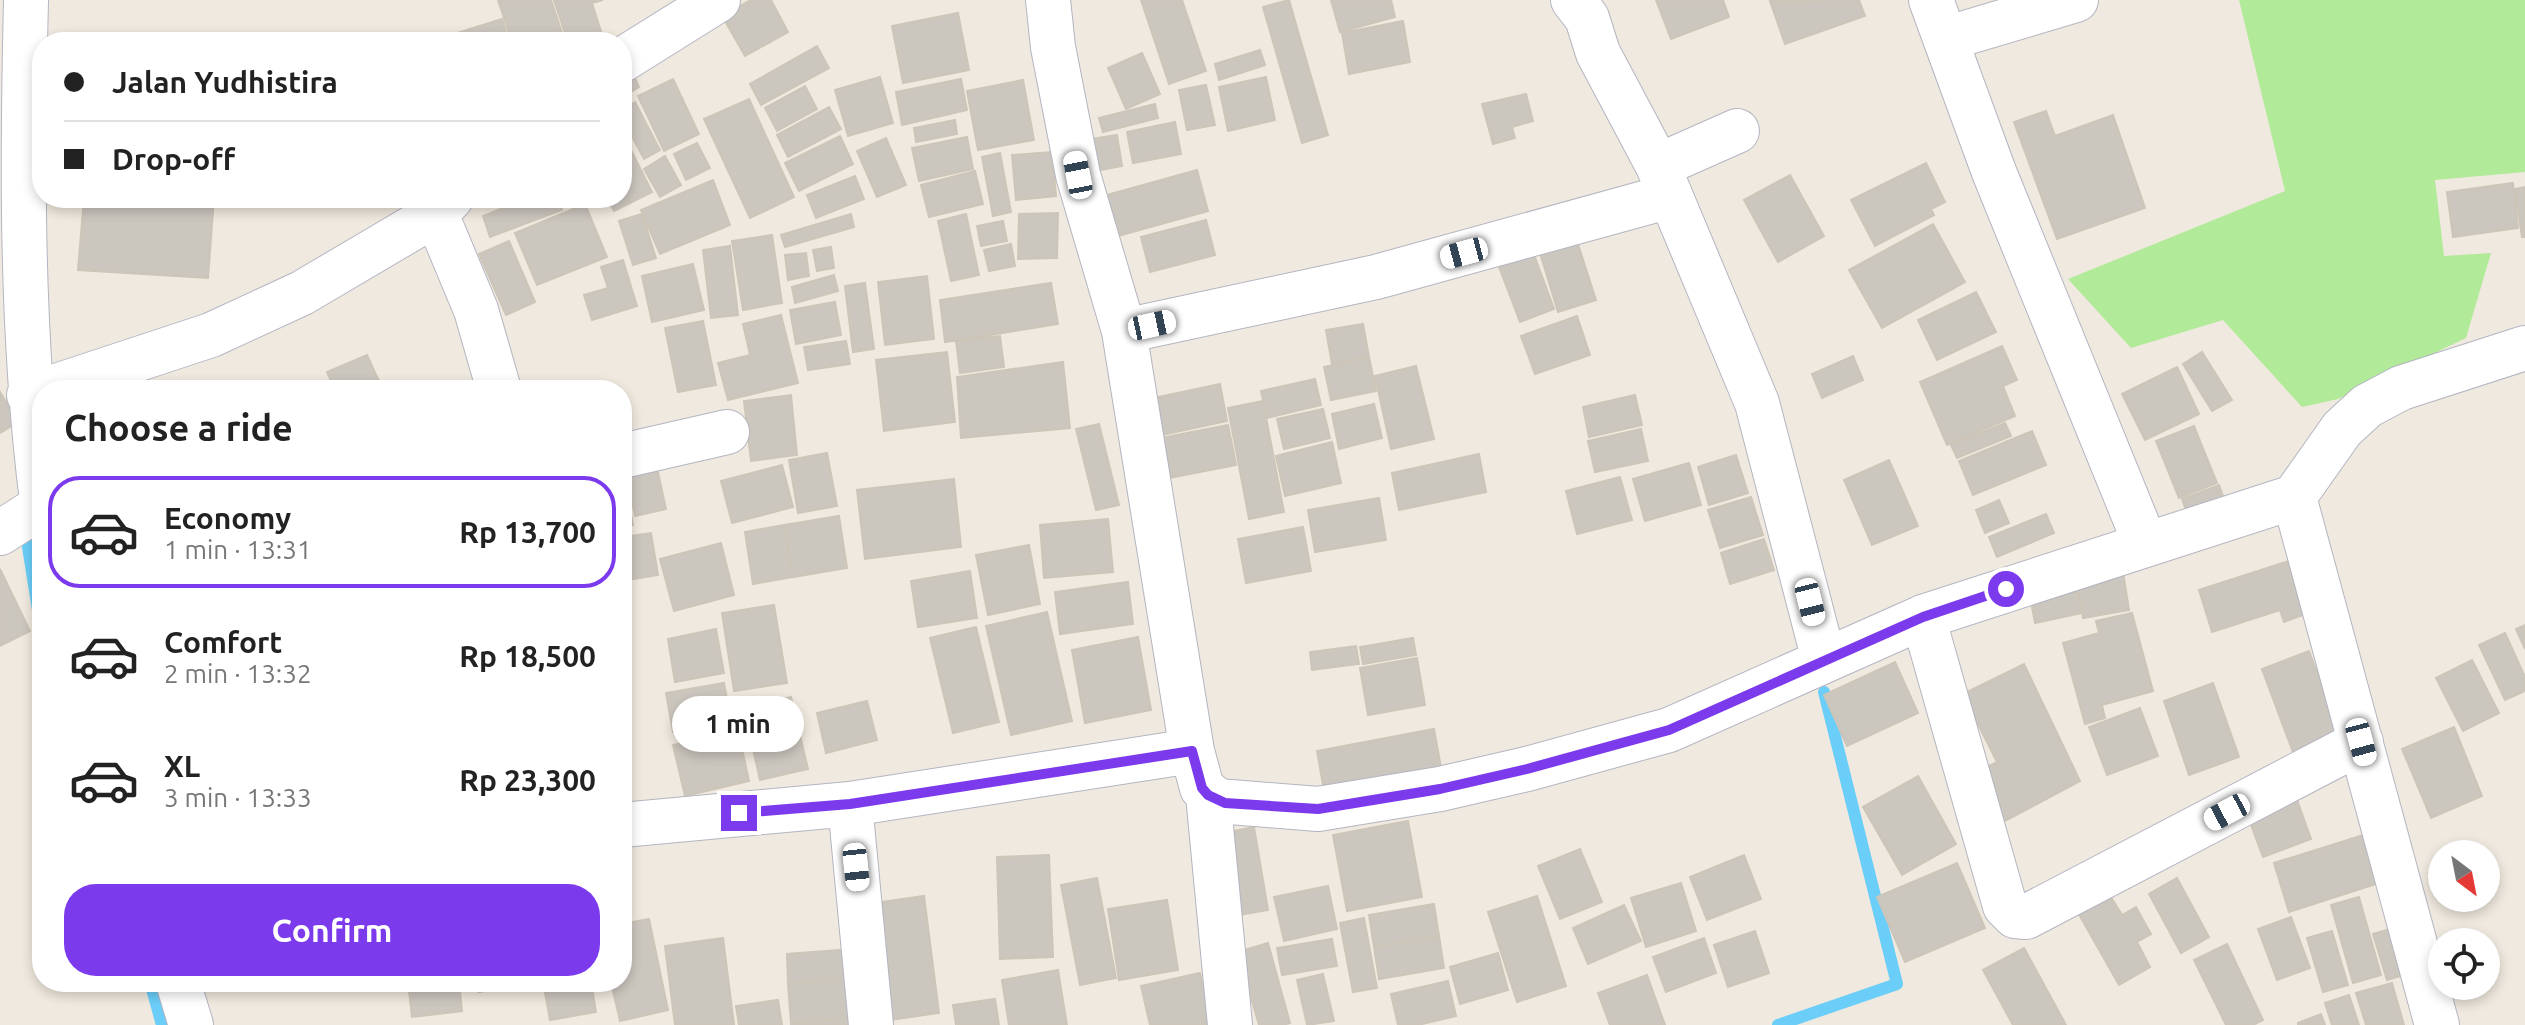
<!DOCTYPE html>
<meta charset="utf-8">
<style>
:root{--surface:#fff;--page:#f6f6f6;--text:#222;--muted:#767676;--line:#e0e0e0;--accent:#7c3aed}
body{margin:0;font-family:Ubuntu,sans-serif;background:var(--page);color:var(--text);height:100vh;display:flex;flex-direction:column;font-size:30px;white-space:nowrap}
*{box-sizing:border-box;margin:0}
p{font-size:26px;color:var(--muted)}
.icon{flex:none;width:44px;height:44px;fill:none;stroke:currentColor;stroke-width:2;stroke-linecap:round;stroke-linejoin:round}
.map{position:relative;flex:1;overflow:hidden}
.side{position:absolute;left:32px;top:380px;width:600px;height:612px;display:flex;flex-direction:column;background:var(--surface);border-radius:32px;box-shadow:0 4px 12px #0003}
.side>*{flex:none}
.guide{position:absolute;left:32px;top:32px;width:600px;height:176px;border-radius:32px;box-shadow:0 4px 12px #0003;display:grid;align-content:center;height:176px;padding:0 32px;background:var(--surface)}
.needle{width:52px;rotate:148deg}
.buttons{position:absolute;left:2428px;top:840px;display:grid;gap:16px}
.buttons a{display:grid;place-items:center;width:72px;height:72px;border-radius:50%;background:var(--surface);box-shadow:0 4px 12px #0003;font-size:40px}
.end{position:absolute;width:36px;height:36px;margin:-18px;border:10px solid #7c3aed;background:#fff;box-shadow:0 0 0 4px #fff}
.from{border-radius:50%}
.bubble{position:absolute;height:56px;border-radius:28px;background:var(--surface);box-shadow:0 4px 12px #0003;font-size:26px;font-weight:700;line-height:56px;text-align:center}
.car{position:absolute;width:24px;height:48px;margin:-24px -12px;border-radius:10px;box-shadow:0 0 6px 2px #0007;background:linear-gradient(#fff 24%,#345 0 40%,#fff 0 76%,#345 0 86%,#fff 0)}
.guide b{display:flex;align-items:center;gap:28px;height:76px;font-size:30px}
.guide b+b{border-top:2px solid var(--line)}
.guide i{width:20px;height:20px;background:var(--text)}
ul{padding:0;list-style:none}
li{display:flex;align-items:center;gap:24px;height:112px;margin:0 16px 12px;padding:0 16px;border:4px solid transparent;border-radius:32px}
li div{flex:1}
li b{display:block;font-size:30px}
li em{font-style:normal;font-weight:700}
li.current{border-color:var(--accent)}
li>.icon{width:72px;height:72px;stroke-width:1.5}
h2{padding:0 32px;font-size:36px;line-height:96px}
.primary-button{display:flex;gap:16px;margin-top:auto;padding:16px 32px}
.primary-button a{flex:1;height:92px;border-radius:32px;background:var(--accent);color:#fff;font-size:32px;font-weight:700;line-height:92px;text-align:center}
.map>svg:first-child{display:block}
.green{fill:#b1ea98}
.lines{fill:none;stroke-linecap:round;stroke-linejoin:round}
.stream{stroke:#6bcef9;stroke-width:12}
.building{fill:#cbc6be;stroke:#ccc5b8;stroke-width:2}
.minor-casing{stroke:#b3b5c2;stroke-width:46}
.minor{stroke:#fff;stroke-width:44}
.route{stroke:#7c3aed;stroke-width:10}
</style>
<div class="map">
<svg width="2525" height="1025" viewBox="0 0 2525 1025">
<rect width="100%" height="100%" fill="#f0e9df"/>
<path class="green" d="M2239,0H2525V172L2435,180L2444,256L2491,253L2466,338L2338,399L2302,407L2223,320L2131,348L2068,279L2285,191Z"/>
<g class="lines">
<path class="stream" d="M25,528L42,635
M150,982L162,1025
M1778,1025L1897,984L1824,692"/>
</g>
<path class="building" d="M498,0H551L565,42H512Z
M554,0H603L592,3L604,41L568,42Z
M751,0H771L788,32L745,56L722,16Z
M1141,0H1182L1206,71L1169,84Z
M1289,0L1328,135L1302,143L1263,7Z
M1331,0H1391L1395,17L1340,32Z
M1656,0H1723L1729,17L1671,39Z
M1859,0L1865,16L1785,44L1770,1Z
M958,13L969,70L903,83L892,26Z
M502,19L509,42H439L438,39Z
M1403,21L1410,62L1349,74L1342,33Z
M817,46L829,68L761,105L750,84Z
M1260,50L1265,65L1219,80L1215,64Z
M1142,53L1160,94L1126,109L1108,68Z
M633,73L639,87L622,97V79Z
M880,77L893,123L848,136L835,90Z
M1266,77L1275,120L1228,131L1219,87Z
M673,79L699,134L664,151L638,96Z
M961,79L967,110L902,125L896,92Z
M1023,80L1034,140L978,150L967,91Z
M1206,85L1215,125L1187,130L1179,90Z
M805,86L817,109L777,131L765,108Z
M1526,94L1533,121L1512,127L1515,138L1493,144L1482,104Z
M749,99L794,197L750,218L704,119Z
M635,102L660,150L644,159L622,118V109Z
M1155,104L1158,118L1103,132L1099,118Z
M829,107L841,129L788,157L777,135Z
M2046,111L2055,136L2113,115L2145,208L2057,239L2014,122Z
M955,120L957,134L916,142L914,128Z
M1175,122L1181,154L1133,163L1127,132Z
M622,132L652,192L614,211L607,198H622Z
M1117,135L1122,166L1095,171L1091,139Z
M840,136L853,164L799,191L785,163Z
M967,137L973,169L919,181L912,148Z
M886,138L906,185L877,197L857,151Z
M697,143L710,168L686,180L674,154Z
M1052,152L1056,196L1016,200L1012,155Z
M1000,153L1011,212L993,216L982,157Z
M665,156L681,185L660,197L644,169Z
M1926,163L1945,202L1931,209L1934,215L1875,246L1851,200Z
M1197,170L1208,211L1118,236L1107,195Z
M975,171L983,204L929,217L921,185Z
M1790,175L1824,236L1778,262L1744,200Z
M855,176L864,199L816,218L807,195Z
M713,180L730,225L660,254L641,210Z
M2513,183L2518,228L2453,237L2447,192Z
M2525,187V237H2522L2515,189Z
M84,198H214L208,278L78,270Z
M529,198H558L562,210L490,237L483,216Z
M585,204L607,257L537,285L515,233Z
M1058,213L1057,258L1018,259L1019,214Z
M642,214L656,258L633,265L619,221Z
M851,214L854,227L785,247L781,235Z
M966,214L979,275L951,281L938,221Z
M1206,220L1215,255L1150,272L1141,237Z
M1003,221L1007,241L981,246L977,226Z
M1933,224L1965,282L1882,328L1849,270Z
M772,235L782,303L743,310L732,241Z
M509,241L535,302L506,315L479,254Z
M1577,241L1596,300L1558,312L1540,253Z
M1011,244L1015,266L989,271L984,250Z
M730,246L738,315L711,318L703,250Z
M831,247L834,268L817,271L813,250Z
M1533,252L1554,309L1520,322L1498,264Z
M806,253L809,276L788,280L785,255Z
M623,260L637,306L592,320L584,295L608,288L601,267Z
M693,264L704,310L652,322L642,276Z
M834,275L838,291L795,303L792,287Z
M927,276L934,339L885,345L878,282Z
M865,283L874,349L853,352L845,286Z
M1051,283L1058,324L945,342L940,300Z
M1976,292L1996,332L1937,360L1918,320Z
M835,302L841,335L796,344L790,310Z
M781,315L798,383L728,400L718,363L750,355L743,324Z
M1577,316L1590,355L1535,374L1521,336Z
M703,321L716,385L678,392L665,328Z
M1363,324L1369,357L1332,364L1326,330Z
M1000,336L1004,367L960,373L956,341Z
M846,341L850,364L808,370L804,347Z
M2002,346L2017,380L2003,386L2015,416L1947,445L1920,382Z
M947,352L955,422L884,431L876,360Z
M2202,352L2232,400L2212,411L2183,364Z
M367,355L383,390H335L327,372Z
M1853,356L1863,380L1822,398L1812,374Z
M1369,357L1376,391L1331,400L1324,367Z
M1063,362L1070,428L961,438L957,377Z
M1416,366L1434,439L1391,449L1375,376Z
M2177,367L2199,414L2145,440L2122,394Z
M1315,379L1321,405L1267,418L1261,391Z
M1220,384L1227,421L1157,436L1149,399Z
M0,392L18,422L0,433Z
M791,395L797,455L751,461L744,401Z
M1635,395L1642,425L1589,437L1583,407Z
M1263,401L1284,512L1249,519L1228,408Z
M1374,404L1382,438L1339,449L1332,414Z
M1323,409L1330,438L1284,449L1277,419Z
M2005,423L2011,436L1957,458L1951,445Z
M1099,424L1119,505L1096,510L1076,429Z
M1228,425L1236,465L1169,478L1161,438Z
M2194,426L2217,483L2179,498L2156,441Z
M1641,429L1648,461L1595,472L1588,441Z
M2032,431L2046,465L1973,495L1959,461Z
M1332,442L1341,483L1285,496L1276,456Z
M827,453L837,506L798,513L789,460Z
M1479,454L1486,492L1399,510L1392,473Z
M1736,455L1748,493L1709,505L1698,467Z
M1889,460L1918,526L1872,545L1844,480Z
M1689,463L1701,505L1645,521L1633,479Z
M782,465L793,507L732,523L721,481Z
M657,468L666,509L635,516L626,474Z
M1620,477L1632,520L1577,534L1566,491Z
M954,479L961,547L865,559L857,490Z
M2219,485L2224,499L2187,513L2182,499Z
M627,491L633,525L622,527V492Z
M1751,497L1763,535L1720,548L1708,510Z
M1379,498L1386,540L1315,552L1308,510Z
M1999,500L2009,523L1985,533L1976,510Z
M2046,514L2054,533L1997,557L1989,537Z
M839,516L847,568L793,577L784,525Z
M1108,519L1113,572L1044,578L1040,525Z
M784,525L793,577L753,584L745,532Z
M1303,527L1311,571L1246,583L1238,539Z
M651,533L658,575L622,581V537Z
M1764,539L1774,570L1730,584L1721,553Z
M721,543L734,595L674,611L660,559Z
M1029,545L1040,604L988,615L976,555Z
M2295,559L2314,611L2284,622L2280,610L2212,632L2199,590Z
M2122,566L2129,610L2083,618L2076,574Z
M0,569L30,631L0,646Z
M970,571L977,618L918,627L911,581Z
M1128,582L1133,624L1060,634L1055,592Z
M2076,586L2082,613L2035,623L2030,596Z
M774,605L787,683L734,691L722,613Z
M1047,612L1072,721L1011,735L986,626Z
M2132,613L2153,691L2102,705L2105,718L2085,724L2063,643L2099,633L2096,621Z
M2525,625V649L2516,629Z
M976,627L999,722L953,733L930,638Z
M716,629L724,673L675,682L668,639Z
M2505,633L2525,677V691L2505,700L2479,645Z
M1138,637L1151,710L1085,723L1072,650Z
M1413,638L1416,655L1363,664L1360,647Z
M1356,646L1359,664L1312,670L1310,652Z
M2309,651L2341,737L2294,755L2262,669Z
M1417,658L1425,705L1368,715L1360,668Z
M2472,660L2499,713L2463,731L2436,678Z
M1895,662L1918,713L1847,746L1824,695Z
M2024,664L2080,781L2005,821L1979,771L1997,762L1963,694Z
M724,683L731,721L673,732L666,693Z
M2213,683L2239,757L2189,775L2164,701Z
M791,697L808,769L760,780L744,709Z
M867,701L877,740L826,753L817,713Z
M2140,708L2158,756L2107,775L2089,727Z
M2454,727L2482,796L2431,818L2402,749Z
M1434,729L1442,773L1325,796L1317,751Z
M738,731L749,781L685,796L673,745Z
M1918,776L1956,844L1902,875L1863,807Z
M2296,797L2311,839L2263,857L2247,814Z
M1408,821L1422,897L1347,911L1333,835Z
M1254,827L1268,910L1233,916L1218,834Z
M2373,832L2388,880L2289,912L2274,863Z
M1580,849L1602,902L1560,919L1538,866Z
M1049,855L1053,957L1000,959L997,857Z
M1744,855L1761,899L1707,920L1690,877Z
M1957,863L1985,928L1905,962L1877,897Z
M1097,878L1116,978L1080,985L1061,885Z
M2177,878L2209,937L2181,953L2149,894Z
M1681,883L1696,931L1646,947L1631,898Z
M1328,886L1337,929L1284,941L1274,897Z
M2109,894L2122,915L2136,907L2151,934L2137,942L2150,967L2119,985L2077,911Z
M924,896L939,1013L882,1021L867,904Z
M1537,896L1566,986L1517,1002L1488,912Z
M2359,897L2381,975L2353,983L2331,905Z
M1167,900L1178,970L1119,980L1108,909Z
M1434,904L1439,936L1374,947L1369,915Z
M1624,905L1641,941L1588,964L1573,928Z
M2291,917L2310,968L2277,980L2258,929Z
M1364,918L1377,988L1353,992L1340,923Z
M649,919L668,1010L620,1021L611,982H622V924Z
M2397,927L2410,973L2387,980L2373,934Z
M1755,931L1769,973L1728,987L1714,945Z
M2332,931L2348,985L2323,992L2307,938Z
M1439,936L1444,968L1379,979L1374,947Z
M723,938L734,1025H675L665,946Z
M1704,938L1716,973L1666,992L1653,957Z
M1332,939L1337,966L1282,975L1277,948Z
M1268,943L1290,1023L1283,1025H1259L1238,952Z
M2227,944L2263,1020L2253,1025H2226L2194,960Z
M2024,948L2066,1025H2013L1983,970Z
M852,949L854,979L788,984L787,954Z
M1498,953L1508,990L1460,1004L1450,967Z
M1058,970L1067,1025H1009L1002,980Z
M1200,973L1212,1025H1150L1141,986Z
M1323,974L1334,1021L1307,1025L1297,980Z
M1647,975L1665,1025H1610L1598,993Z
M854,979L857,1018L791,1023L788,984Z
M1448,981L1456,1016L1418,1025H1398L1391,994Z
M408,982H459L462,1011L412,1017Z
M477,982H531L479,992Z
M543,982H591L596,1012L550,1020Z
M2392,983L2404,1025H2366L2356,993Z
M2349,995L2359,1025H2332L2325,1003Z
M995,999L999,1025H956L953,1005Z
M778,1000L782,1025H739L736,1006Z
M2321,1014L2325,1025H2298V1023Z
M857,1018V1025H791V1023Z"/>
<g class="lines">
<defs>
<path id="minor" d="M26,0C22,167 21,335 42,501
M1048,0L1053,47L1078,175L1124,331L1192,751L1202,788L1218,801L1318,809L1440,789L1527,769L1669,730L1923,617L2294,497L2342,429L2367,406L2401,388L2525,348
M1573,0L1587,18L1598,53L1658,166L1757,403L1824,660
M1931,0L1994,172L2145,543
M1945,39L2076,0
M622,60L718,0
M1658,166L1737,131
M436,214L476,310L499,390
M1124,331L1376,277L1670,196
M29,395L211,335L302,293L436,214L451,198
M622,456L727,432
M2294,497L2437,1025
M0,533L42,506
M1923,617L2005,906L2015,916L2026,917L2361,742
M1208,795L1230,1025
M850,804L871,1025
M622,825L850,804L1192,751
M178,982L191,1025"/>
</defs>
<use href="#minor" class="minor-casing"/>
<use href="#minor" class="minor"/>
</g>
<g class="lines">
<path class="route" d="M739,813L850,804L1192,751L1202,788L1208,795L1225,803L1318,809L1440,789L1527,769L1669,730L1923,617L2006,589"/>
</g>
</svg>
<div class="buttons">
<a><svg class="needle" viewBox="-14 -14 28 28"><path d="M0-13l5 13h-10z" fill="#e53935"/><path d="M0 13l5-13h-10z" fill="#767676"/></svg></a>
<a><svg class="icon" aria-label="locate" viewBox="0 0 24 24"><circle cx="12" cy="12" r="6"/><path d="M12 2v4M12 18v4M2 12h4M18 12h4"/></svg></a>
</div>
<i class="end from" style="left:2006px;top:589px"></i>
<i class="end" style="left:739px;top:813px"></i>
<div class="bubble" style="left:672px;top:696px;width:132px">1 min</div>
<i class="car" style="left:1078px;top:175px;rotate:349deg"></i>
<i class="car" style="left:1464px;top:253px;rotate:255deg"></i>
<i class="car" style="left:1152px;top:325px;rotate:78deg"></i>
<i class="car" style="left:1810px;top:602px;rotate:166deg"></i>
<i class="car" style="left:2361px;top:742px;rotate:165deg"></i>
<i class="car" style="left:2227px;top:812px;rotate:242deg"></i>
<i class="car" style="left:856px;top:867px;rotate:174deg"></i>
<div class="guide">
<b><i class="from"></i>Jalan Yudhistira</b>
<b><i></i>Drop-off</b>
</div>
<section class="side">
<h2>Choose a ride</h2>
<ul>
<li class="current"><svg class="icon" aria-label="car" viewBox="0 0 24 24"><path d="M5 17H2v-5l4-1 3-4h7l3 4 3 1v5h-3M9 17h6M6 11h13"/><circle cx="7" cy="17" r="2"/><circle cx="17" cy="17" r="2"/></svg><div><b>Economy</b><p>1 min · 13:31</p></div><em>Rp 13,700</em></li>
<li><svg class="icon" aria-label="car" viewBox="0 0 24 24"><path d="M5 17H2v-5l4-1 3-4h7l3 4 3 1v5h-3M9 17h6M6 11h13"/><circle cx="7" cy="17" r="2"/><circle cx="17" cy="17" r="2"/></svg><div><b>Comfort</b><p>2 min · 13:32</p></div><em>Rp 18,500</em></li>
<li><svg class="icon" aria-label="car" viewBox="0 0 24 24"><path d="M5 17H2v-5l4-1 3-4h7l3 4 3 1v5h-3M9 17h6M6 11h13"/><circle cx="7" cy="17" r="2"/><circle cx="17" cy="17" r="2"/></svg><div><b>XL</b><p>3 min · 13:33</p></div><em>Rp 23,300</em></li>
</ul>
<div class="primary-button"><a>Confirm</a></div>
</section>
</div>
